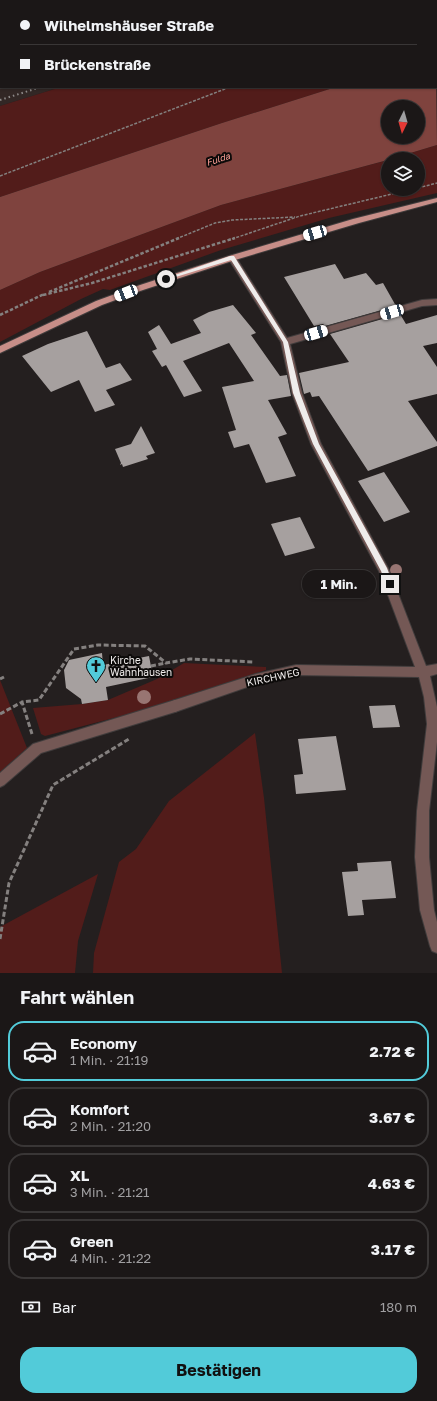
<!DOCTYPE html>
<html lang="de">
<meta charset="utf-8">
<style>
:root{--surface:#1b1717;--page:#242020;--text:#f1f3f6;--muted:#a09fa1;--line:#393636;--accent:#52cbd9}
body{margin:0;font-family:"Golos Text",sans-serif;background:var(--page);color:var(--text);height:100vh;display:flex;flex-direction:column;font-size:15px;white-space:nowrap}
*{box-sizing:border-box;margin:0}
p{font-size:13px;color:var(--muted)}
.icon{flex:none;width:22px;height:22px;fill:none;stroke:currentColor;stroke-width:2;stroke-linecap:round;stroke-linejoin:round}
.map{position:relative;height:973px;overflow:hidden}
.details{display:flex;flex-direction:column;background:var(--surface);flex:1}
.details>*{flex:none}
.banner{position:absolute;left:0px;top:0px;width:437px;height:88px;box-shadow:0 1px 3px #0004,0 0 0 1px var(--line);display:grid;align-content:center;height:88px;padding:0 20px;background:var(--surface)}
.needle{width:26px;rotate:185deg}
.tools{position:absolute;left:381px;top:100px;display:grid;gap:8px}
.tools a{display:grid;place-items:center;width:44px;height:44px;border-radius:50%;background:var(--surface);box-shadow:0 1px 3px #0004,0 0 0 1px var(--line);font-size:20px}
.end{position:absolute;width:18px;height:18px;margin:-9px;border:5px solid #efeceb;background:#111;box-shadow:0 0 0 2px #111}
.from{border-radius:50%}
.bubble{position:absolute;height:28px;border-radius:14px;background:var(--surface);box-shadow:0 1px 3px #0004,0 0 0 1px var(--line);font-size:13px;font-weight:700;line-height:28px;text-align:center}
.car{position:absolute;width:12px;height:24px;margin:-12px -6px;border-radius:5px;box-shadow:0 0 3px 1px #0007;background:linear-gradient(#fff 24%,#345 0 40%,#fff 0 76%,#345 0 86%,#fff 0)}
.banner b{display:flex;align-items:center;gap:14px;height:38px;font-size:15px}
.banner b+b{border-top:1px solid var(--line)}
.banner i{width:10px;height:10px;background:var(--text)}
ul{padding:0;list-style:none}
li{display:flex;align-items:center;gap:12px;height:60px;margin:0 8px 6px;padding:0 12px;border:2px solid var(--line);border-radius:16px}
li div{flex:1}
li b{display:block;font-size:15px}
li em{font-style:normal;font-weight:700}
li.selected{border-color:var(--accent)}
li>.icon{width:36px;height:36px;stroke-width:1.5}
h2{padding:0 20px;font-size:18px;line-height:48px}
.pay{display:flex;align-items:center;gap:10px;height:44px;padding:0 20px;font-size:15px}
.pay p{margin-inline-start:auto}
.cta{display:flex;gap:8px;margin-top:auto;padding:8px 20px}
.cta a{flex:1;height:46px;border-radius:16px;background:var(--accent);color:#111;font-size:16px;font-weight:700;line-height:46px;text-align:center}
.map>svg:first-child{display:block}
.built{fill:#322725}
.green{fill:#521c1a}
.water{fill:#7f433e;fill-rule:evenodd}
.building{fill:#a6a09f}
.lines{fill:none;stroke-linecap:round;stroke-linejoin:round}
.service-casing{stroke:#403c3c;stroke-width:2}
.minor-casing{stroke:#403c3c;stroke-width:2}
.primary-casing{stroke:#403c3c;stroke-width:2}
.path-far2{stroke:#84807f;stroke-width:1.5;stroke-dasharray:3 1.5;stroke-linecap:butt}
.path-far1{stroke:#84807f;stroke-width:2.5;stroke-dasharray:3.5 2;stroke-linecap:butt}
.path{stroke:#84807f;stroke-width:3;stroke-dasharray:5 2.5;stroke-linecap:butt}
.service{fill:#745855;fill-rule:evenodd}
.minor{fill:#745855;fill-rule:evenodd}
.primary{fill:#c78e88;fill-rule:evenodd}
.rail{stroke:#8f8b8a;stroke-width:2;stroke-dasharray:1.5 3;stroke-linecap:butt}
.tree{fill:#987572}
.route{fill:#efeceb}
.labels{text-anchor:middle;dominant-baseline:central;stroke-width:4;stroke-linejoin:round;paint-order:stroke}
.far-water-label{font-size:9px;font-style:italic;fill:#ffa198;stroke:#0c0a09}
.poi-label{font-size:10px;fill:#efeceb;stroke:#0c0a09;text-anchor:start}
.street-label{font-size:10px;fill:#efeceb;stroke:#0c0a09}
</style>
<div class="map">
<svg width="437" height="973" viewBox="0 0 437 973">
<rect width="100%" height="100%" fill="#241f1f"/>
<path class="built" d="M5,87H61L0,106V89Z"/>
<path class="green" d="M0,0H276L1,1V87H5L0,89Z
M349,0H437V62L436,1H344Z
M61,87H336L222,123L0,197V106Z
M437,145V193L329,218L221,250L110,290L103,289L81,299L0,342V290L40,272L221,205L388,160V189H418V159H391Z
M184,663L266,667V670L129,714L45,736L41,734L33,708L82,704L108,700L157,679Z
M0,680L27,748L0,772Z
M255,733L264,798L282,973H93L94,953L119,862L136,849L169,801Z
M98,874L78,941L75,973H0V927Z"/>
<path class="water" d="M436,62L437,145L384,161L221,205L40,272L0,290V197L222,123L336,87H436ZM388,107H418V137H388Z"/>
<path class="building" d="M335,264L344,279L366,273L376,285L383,283L396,306L325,326L323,324L314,326L284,277Z
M233,305L256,333L251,335L280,376L287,375L291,396L268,400L287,434L278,437L296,476L266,483L249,444L234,448L228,432L236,430L222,387L254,381L229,343L183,361L202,391L184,397L166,365L162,367L152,351L157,349L148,332L159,325L171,344L201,333L193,320L209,312Z
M400,314L406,324L437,315V343L423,346L437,367V394L408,401L437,442V446L368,471L319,396L312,397L310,392L304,394L299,373L349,362L330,334Z
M87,331L106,368L120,363L132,380L106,390L115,405L95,412L79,380L51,392L22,356L48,344Z
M141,426L155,453L146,456L148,459L123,467L122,464L120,465L121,463L115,449L131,444Z
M384,472L410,512L384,522L358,481Z
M300,517L315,548L285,556L271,524Z
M102,653L103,665L149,656L153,677L106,687L108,700L82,704L81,699L66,688L64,670L69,660Z
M395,705L400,727L373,728L369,706Z
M336,736L346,790L296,794L294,775L303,774L298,739Z
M391,861L396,898L362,900L364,915L348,916L342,872L358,871L357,863Z"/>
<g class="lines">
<defs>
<path id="service" d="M175,700L179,702L181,706L179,710L175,712L41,753L4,785L0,787V773L33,744Z"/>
<path id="minor" d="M232,255L235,256L287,338L422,300L437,299V305L422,306L290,344L302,393L321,444L389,570L426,666L437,664V674L430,676L437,707V742L429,811V857L434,910L437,922V953L432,951L430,946L420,910L415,857L417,811L427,724L424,697L419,677L296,675L256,684L175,712L171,710L169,706L171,702L175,700L256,674L296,665L415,667L379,571L311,444L292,393L281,342L228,258Z"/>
<path id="primary" d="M437,198V202L359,223L235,260L143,290L102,305L0,353V346L96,301L137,286L229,256L353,219Z"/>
</defs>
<use href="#service" class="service-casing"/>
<use href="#minor" class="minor-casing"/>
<use href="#primary" class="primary-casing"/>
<path class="path-far2" d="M390,1L392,0
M0,176L230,87
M418,188L437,183
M176,239L215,223L232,220L295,217
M232,239L300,216L413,189"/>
<path class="path-far1" d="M49,292L179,238
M43,295L92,283L235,238
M0,315L44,294"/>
<path class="path" d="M151,666L166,663
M0,679L4,677
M0,714L22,702
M32,734L22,702L39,700L74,649L98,645L145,646L166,663L190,659L254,662
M0,939L9,883L53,785L129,739"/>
<use href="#service" class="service"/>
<use href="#minor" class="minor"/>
<use href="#primary" class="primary"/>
<path class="rail" d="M303,1L307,0
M319,1L323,0
M0,100L41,87"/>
</g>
<g class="tree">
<circle cx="396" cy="570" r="6"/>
<circle cx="144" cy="697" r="7"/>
</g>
<path class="route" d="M230,256H234L288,342L300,393L319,444L387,568L393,584L392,587H387L381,571L313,444L293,393L283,342L231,260L166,280L163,279Z"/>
<defs>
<symbol id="church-pin" viewBox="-11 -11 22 30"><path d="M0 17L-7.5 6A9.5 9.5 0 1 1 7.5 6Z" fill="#52cbd9" stroke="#0c0a09"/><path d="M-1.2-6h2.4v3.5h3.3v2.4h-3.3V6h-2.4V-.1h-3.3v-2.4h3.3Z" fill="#111"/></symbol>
</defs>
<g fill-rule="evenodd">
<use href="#church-pin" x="85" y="655" width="22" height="30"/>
</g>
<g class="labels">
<g class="far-water-label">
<text transform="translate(218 159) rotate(-18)">Fulda</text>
</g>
<g class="poi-label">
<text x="110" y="660">Kirche<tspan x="110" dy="12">Wahnhausen</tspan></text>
</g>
<g class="street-label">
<text transform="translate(273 677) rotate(-12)">KIRCHWEG</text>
</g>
</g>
</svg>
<div class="tools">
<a><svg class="needle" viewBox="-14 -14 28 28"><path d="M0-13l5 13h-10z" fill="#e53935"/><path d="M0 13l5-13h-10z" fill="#a09fa1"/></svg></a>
<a><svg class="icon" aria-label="layers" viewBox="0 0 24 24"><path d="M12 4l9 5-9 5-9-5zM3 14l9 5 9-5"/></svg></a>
</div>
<i class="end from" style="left:166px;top:279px"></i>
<i class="end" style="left:390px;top:584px"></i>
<div class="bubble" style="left:302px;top:570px;width:74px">1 Min.</div>
<i class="car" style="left:315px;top:233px;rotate:254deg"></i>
<i class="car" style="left:126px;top:293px;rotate:249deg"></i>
<i class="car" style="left:392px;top:312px;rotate:254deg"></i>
<i class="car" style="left:316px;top:333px;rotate:74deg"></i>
<div class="banner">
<b><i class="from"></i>Wilhelmshäuser Straße</b>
<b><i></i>Brückenstraße</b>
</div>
</div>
<section class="details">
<h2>Fahrt wählen</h2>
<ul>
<li class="selected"><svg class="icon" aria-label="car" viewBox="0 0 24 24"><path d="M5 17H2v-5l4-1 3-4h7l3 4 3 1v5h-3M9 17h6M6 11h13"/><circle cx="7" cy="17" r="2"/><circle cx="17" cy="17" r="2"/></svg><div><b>Economy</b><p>1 Min. · 21:19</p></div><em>2.72 €</em></li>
<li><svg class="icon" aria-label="car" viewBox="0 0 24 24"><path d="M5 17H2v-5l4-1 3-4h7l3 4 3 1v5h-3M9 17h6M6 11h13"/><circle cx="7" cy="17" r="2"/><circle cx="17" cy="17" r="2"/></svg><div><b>Komfort</b><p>2 Min. · 21:20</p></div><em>3.67 €</em></li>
<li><svg class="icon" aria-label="car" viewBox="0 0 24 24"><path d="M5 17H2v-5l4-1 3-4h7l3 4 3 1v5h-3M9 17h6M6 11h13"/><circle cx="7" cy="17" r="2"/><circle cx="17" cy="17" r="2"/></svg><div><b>XL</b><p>3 Min. · 21:21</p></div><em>4.63 €</em></li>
<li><svg class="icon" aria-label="car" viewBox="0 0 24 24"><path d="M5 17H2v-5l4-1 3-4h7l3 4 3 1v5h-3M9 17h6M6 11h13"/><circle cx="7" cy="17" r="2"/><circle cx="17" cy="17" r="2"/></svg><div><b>Green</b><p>4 Min. · 21:22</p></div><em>3.17 €</em></li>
</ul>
<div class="pay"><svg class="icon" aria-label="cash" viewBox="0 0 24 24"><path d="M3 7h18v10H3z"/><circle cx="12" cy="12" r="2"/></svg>Bar<p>180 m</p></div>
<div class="cta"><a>Bestätigen</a></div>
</section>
